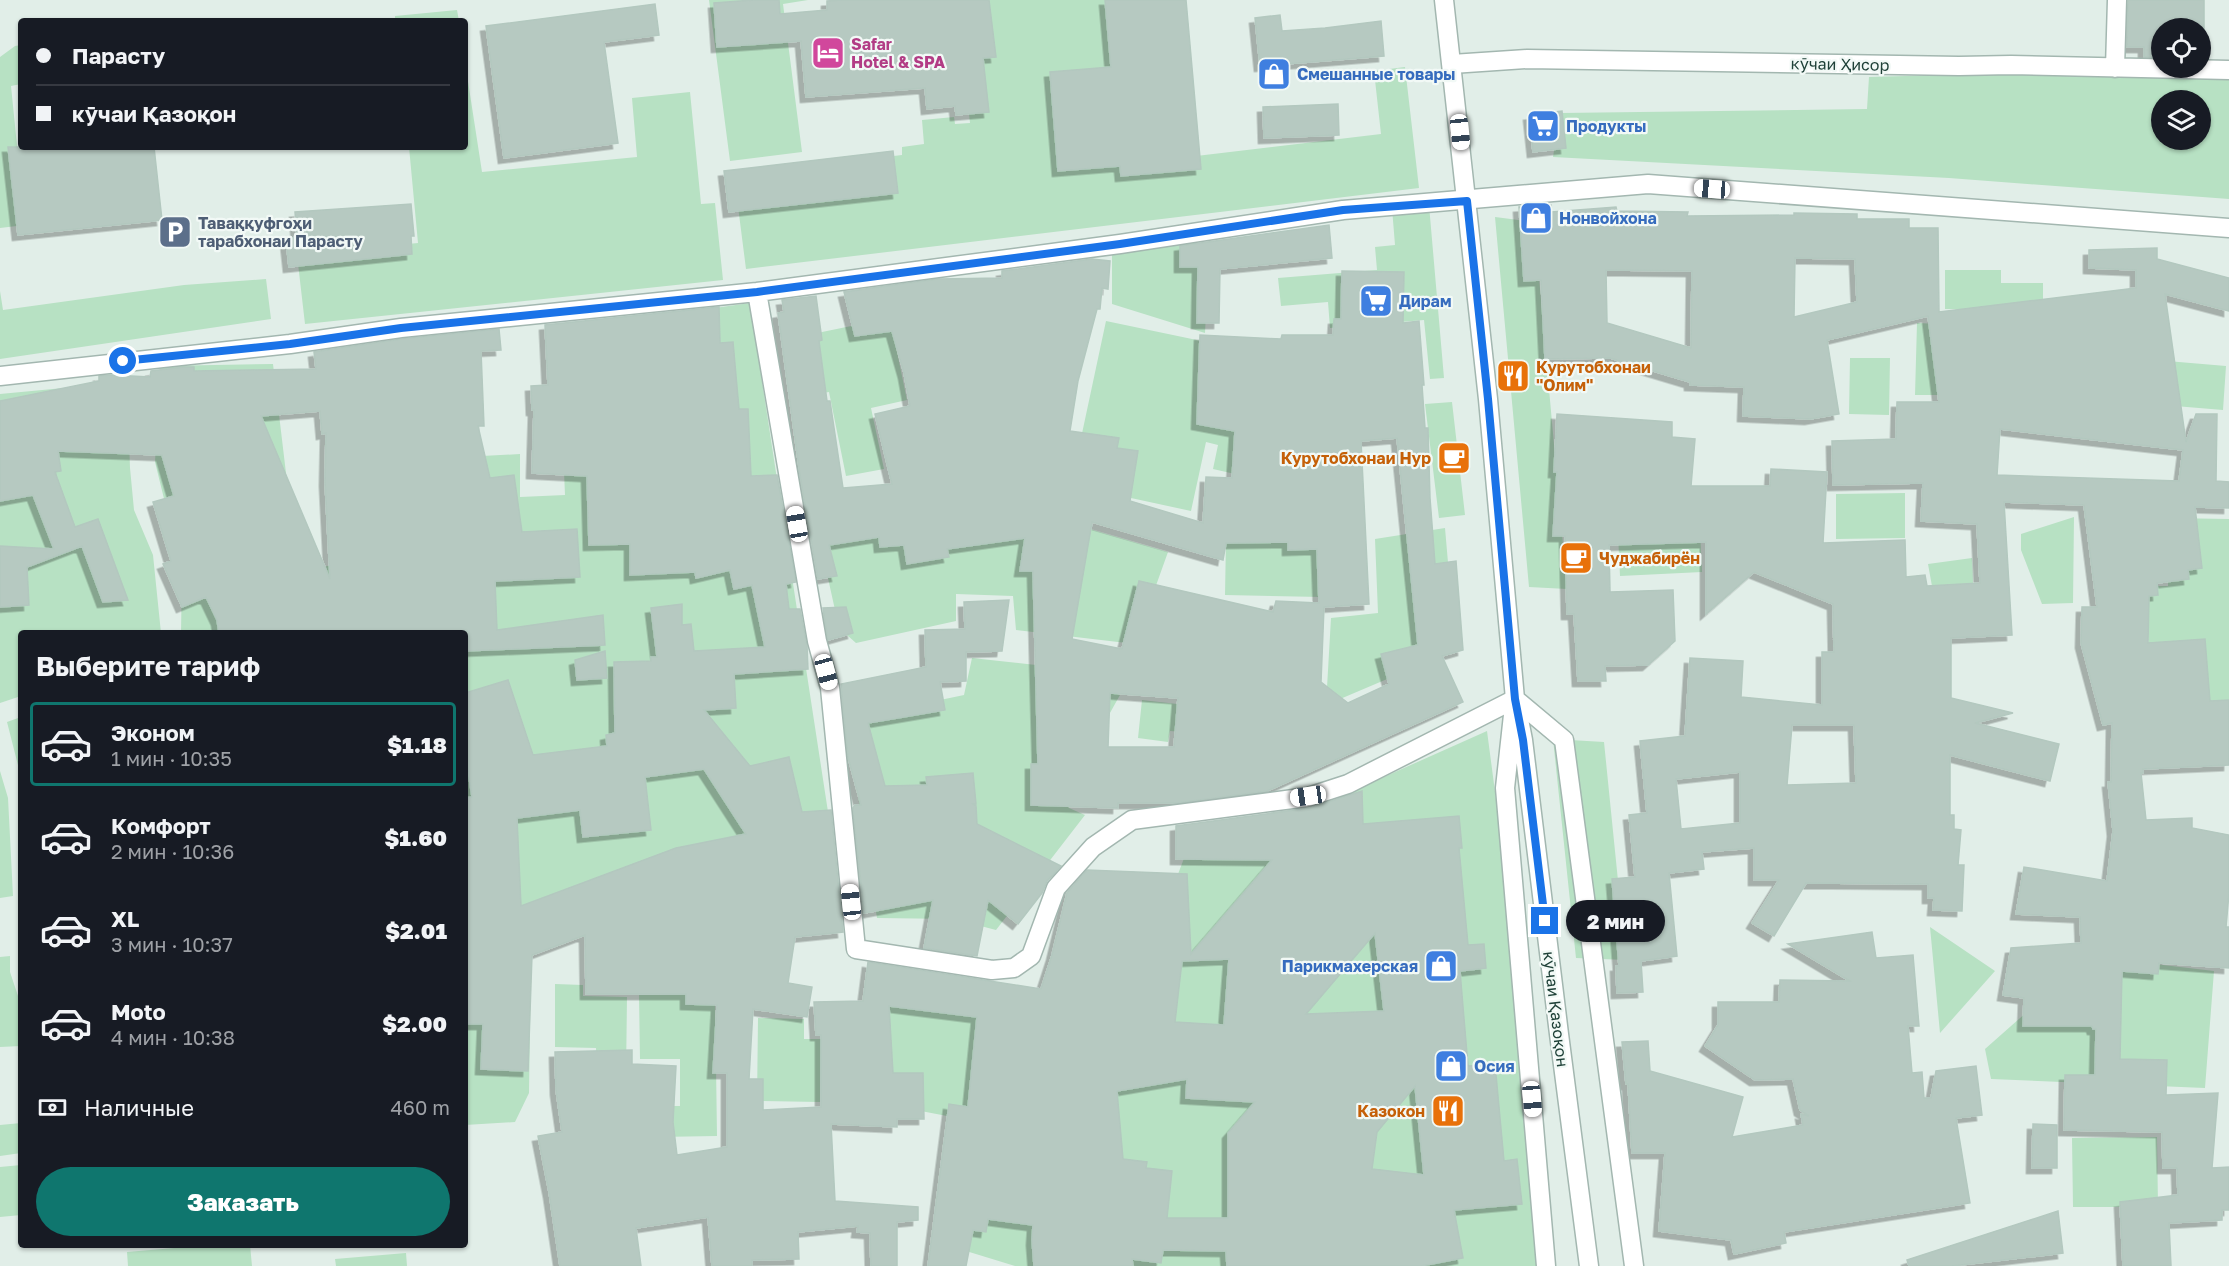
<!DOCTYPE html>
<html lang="ru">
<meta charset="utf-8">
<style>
:root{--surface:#171b24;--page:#20242c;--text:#f1f3f6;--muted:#9ea1a6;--line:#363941;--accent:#0f766e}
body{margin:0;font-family:"Golos Text",sans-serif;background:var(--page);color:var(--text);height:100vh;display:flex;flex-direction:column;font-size:22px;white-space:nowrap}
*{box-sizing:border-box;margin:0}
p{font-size:20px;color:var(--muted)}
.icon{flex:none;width:33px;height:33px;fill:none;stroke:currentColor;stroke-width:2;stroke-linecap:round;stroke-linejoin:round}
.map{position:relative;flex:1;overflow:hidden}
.drawer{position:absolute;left:18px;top:630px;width:450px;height:618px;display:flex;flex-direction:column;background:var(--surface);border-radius:6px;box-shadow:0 2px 4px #0004}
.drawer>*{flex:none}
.hud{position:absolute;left:18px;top:18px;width:450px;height:132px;border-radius:6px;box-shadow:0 2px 4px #0004;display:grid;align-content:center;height:132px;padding:0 18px;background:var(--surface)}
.tools{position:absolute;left:2151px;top:18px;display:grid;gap:12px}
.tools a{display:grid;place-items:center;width:60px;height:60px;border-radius:50%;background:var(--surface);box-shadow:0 2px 4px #0004;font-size:30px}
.end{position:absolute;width:27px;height:27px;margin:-14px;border:8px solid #1a73e8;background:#fff;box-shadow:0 0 0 3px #fff}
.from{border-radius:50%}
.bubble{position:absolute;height:42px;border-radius:21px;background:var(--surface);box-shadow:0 2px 4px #0004;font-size:20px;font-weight:800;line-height:42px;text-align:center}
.car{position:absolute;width:18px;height:36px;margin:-18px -9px;border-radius:8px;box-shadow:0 0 4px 2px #0007;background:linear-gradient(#fff 24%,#345 0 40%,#fff 0 76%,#345 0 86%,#fff 0)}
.hud b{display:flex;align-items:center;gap:21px;height:57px;font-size:22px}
.hud b+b{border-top:2px solid var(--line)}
.hud i{width:15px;height:15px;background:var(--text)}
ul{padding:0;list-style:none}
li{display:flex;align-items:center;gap:18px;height:84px;margin:0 12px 9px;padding:0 6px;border:3px solid transparent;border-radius:6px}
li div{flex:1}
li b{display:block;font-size:22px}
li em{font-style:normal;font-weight:800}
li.current{border-color:var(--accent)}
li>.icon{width:54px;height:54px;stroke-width:1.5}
h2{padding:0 18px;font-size:27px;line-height:72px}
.pay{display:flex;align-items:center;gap:15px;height:66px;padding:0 18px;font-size:22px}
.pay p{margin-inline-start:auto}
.primary-button{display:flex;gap:12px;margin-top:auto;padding:12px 18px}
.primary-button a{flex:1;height:69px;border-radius:36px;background:var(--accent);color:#fff;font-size:24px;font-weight:800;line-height:69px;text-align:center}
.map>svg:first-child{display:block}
.green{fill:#b7e1c3;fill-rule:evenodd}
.building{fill:#b6c9c1;stroke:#b3c8bf;stroke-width:1.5;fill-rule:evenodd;filter:url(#shadow)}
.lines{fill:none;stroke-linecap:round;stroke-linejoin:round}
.minor-casing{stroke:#a3b7b0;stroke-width:21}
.tertiary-casing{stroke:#a3b7b0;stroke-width:21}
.minor{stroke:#fff;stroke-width:18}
.tertiary{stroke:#fff;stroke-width:18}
.route{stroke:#1a73e8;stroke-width:8}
.labels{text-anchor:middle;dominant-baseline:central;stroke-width:4.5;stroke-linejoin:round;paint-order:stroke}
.hotel-label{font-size:16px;font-weight:bold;fill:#b23c85;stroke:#f2f9f6;text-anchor:start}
.street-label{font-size:16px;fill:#1f4138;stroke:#f2f9f6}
.shop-label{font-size:16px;font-weight:bold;fill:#366cbe;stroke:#f2f9f6;text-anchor:start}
.service-label{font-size:16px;font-weight:bold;fill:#4e5e75;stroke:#f2f9f6;text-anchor:start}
.food-label{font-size:16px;font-weight:bold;fill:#c56008;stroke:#f2f9f6;text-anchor:start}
</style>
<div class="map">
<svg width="2229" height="1266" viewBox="0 0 2229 1266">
<defs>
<filter id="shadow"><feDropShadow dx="-5.5" dy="5.5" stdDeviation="0" flood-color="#0004"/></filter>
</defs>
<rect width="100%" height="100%" fill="#e1eee8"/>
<path class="green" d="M709,0H808L783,4L802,152L730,161Z
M956,0H1110L1129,164L1381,134L1374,71L1405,67L1419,188L746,269L734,175L902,155V147L924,144L922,120L954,117L955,124L970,123Z
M457,10L459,21H395V16Z
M21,45V84L11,86L25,225L0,228V57L15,46Z
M465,62L482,172L637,157L632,98L690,92L701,204L715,203L723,280L305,324L297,255L418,243L409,147H465Z
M2205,68L2229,69V199L1949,178L1553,157L1560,113L1867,109L1869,77ZM2162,100H2200V140H2162Z
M1429,205L1444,378L1430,379L1424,320L1330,328L1328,302L1281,306L1278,278L1377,270L1375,247L1395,245L1392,208Z
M1495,217L1534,222L1567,589L1529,587Z
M1196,236L1207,292L1205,333L1112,304V246Z
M1945,270H2001V283H2043V303L2003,310L1945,309Z
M266,279L271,319L0,359V291L3,310L184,285Z
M750,303L834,851L591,914L531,956L529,1093L515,1122L465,1125V633H181L182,572L155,462L160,366L273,364L298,574L342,562L463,457L520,454V497L565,495L558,330Z
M890,318L907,400L871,408L884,469L846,476L829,392L805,396L793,338Z
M1106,321L1273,356L1248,477L1213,469L1218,445L1206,442L1191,511L1071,485Z
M1917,323L1940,324L1938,395H1915Z
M1850,358H1890L1889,415L1849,414Z
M2167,361L2226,366L2223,410L2163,405Z
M127,382L130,468L134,510L153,555L161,633H21V696L0,703V394Z
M1452,402L1465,515L1439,518L1425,404Z
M1905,493V538L1836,539V494Z
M2074,517L2073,603L2042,604L2021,550V534Z
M2168,518L2229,519V716L2148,715L2149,586H2168Z
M816,524L1039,540L1083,527L1168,552L1135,644L1016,630L1013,596L956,594V621L856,643L839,628Z
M1445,528L1449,574L1430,643L1406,671L1326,705L1331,618L1378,613L1375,539Z
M1700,530L1702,572L1620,576L1618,534Z
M1226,540L1324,542L1322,597L1225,595Z
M1972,558L1974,608L1937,614L1928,564Z
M972,658L1036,665L1120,695L1087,754L1071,762L1069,808L1085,815L996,930L954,919L877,918L857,790L859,717L964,695Z
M1142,700L1186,705L1183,732L1170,731L1168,742L1138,738Z
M21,717V777L7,722Z
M1487,731L1533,1080L1550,1266H1015L940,1243L947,1193V1116L879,1103L874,989L1031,1015L1175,882L1194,832L1283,828L1348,793Z
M1553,739L1604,742L1626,960L1576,958Z
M0,771L8,798L13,896L0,898Z
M1930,927L1995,971L1940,1033Z
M10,956V972L21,1005V1046L0,1047V957Z
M2121,960L2214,971L2205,1088L1991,1079L1985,1049L2028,1011Z
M555,984L583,985V996L627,997L626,1076H597L596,1048L555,1047Z
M715,994L717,1136L657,1137L656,1106H680V1059H640L639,995Z
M758,1018L804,1019V1039H821L820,1102L757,1101Z
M21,1123V1153L0,1156V1125Z
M2157,1137L2158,1207H2073L2072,1138Z
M21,1165V1215L0,1217V1167Z
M210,1245H250L252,1266H128L127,1252Z
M406,1253L407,1266H336L335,1259Z"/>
<path class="building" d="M754,0H779L780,14L827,10V1L842,0H989L996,57L983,58L989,112L956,115L955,106L927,109L925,88L806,97L801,41L717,47L714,3Z
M1105,0H1186L1201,169L1121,176L1120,166L1058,171L1050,72L1111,67Z
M2128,0H2204V48H2200V28H2162V57H2144V47H2127Z
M655,4L659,35L604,42L618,143L504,158L486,26Z
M1280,15L1282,31L1325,28L1381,21L1384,56L1260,66L1255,18Z
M1338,104L1339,135L1264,138L1263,107Z
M1562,111L1566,148L1533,152L1529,115Z
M8,147H154L162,220L18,235Z
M893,151L898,193L729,212L724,171Z
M411,204L414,236H411L412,254L289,267L286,239L297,237L295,212Z
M1551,205V212L1616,207L1617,211L1688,212L1687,216L1794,215V213L1857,214V219H1909V228H1938L1939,312L2136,288V270L2089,268V250L2157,248V259L2229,278V311L2165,294L2186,442L2196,414H2217L2216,481L2229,482V508L2195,507L2202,568L2188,570L2189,579L2157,583L2158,595L2149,596L2148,643L2205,639L2210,701L2229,700V765L2143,769V773H2141L2146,820L2192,818V828L2229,835V893L2226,927H2229V968L2159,963L2158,974L2122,971L2120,1059L2167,1060L2166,1095L2218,1093L2212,1168L2229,1167V1210H2222V1220L2169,1223L2171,1266H2123L2120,1202L2178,1195L2177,1168H2163L2162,1132L2064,1130L2065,1075H2095L2096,1029H2093L2092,1026H2023L2024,998L2003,995L2011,948L2081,943L2080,917L2016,914L2024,867L2107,881L2113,831L2108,782H2111L2112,723L2103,725L2081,643L2082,607H2097L2084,505L2004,502L2012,635L1951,638V698L2013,713L1975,723L2059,744L2050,781L1950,755V815H1954V829L1961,830L1958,865H1964L1962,911L1933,910L1934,898H1928V884L1806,883L1774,936L1752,923L1779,880H1754V848L1702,852L1704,869L1669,873L1677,956L1641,961L1643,992L1617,993L1616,966H1619L1612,879L1635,877L1629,815L1647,813L1640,741L1685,736L1690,658L1743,661L1741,697L1822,705V652H1834L1833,604L1754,572L1706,614V542L1609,545L1610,592L1673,590L1675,641L1648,665L1605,666L1606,681H1578L1574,614H1567L1565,536H1553L1557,472H1554L1557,414L1672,422V437L1695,439L1691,486H1770L1771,469L1827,472L1823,543L1905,540L1906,577L1925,575L1927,586L1980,583L1977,524L1921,521L1923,483L1833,485L1832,441L1896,439L1897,402H1939L1928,316L1827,340L1839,414L1810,419L1743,416L1744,387L1690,385V382L1610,358L1545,359L1541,280L1524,281L1519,207ZM1795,258L1855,259L1857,302L1794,317ZM1606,270L1692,271L1691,348L1607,323ZM2000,429L2183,450L2179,481L1997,475ZM1792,725H1854L1856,783L1787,785ZM1740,772V823L1681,829L1676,779Z
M1329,225L1332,258L1220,269L1219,323H1197L1198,267H1180V246Z
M1092,259L1110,261L1108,289L1102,288L1100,309H1097L1078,381L1070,431L1119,438L1117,448L1138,451L1130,501L1203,523L1206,477L1232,478L1235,431L1197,424L1200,335L1281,339L1282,335H1333L1334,319H1341L1342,271L1404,272L1403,323L1419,321L1424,385H1422L1425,428H1428L1430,498L1435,564L1456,561L1463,650L1442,656L1463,702L1267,791L1177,803H1118V808L1031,805V764H1038L1033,571H1020L1025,538L947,549L949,557L907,564L904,545L880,547L879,537L829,545L837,576L818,579L800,475L778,313L784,312L782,300L816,296L822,340L819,341L827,401H830L843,488L892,484L875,414L910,406L904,373L892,331L855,336L844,292L938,279L1002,278V271ZM1397,438L1418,645L1381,654L1389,684L1348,703L1321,682L1324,607L1369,604L1361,441ZM1092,522L1223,560L1226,543L1288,542V550L1317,549L1319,603L1276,601L1273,612L1139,581L1122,649L1072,639ZM1110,693L1178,698L1174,747H1108Z
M719,307L720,343L733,342L739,409H748L751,476L777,475L796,582L786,584L789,609H800L807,646L808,669L734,674L736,708L704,710L750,766L789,757L802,812L831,810L843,932L795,937L788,983L812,987L807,1017L753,1009L749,1079H763V1110L821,1107V1035H816L814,1002L863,1001L868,962L1041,989L1052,955L1067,893L1087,870L1187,874L1191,954L1272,860L1176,859V826L1310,808L1362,791L1363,824L1459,816L1462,848H1459L1468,945L1484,944L1486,968L1460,971L1468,1066L1495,1064L1504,1161L1517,1159L1522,1204L1454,1210L1463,1258L1421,1266H1227L1226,1251L1163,1250L1161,1263L1132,1259L1133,1266H1034L1032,1240L1033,1225L988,1219L986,1232L973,1230L966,1266H928L949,1104L968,1107L977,1017L889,1006L893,1073H923L924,1119H897V1127L831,1124L835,1201L918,1207V1220L897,1222V1266H871L870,1233L857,1232L858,1226L798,1232L799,1259L752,1260V1266H712L708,1217L636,1228L641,1266H560L549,1192L538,1136L562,1132L556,1090L555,1052L632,1050V1064L676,1066L673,1122L677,1155L727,1147V1073H713L717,1005L686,1004V994H586L585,935L532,955L528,1071L481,1069L483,1024H465V798L472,797L465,751V693L508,680L533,755L607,746L606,735L615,733L614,662L651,661V657H657L651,608L682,604V625L691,624L694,651L765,647L752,585L734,589L730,570L696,578L695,572L630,575V544L589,545L587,476L532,473L534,410H532L531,386L548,385L545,325ZM704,769L746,834L676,848L521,906L517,818L580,810L583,837L651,830L645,777ZM1375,933L1384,1011L1306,1014ZM1229,959L1224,1025L1175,1022L1182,961ZM1187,1079L1186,1098L1255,1102L1228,1133V1218H1167L1172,1171L1146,1168L1147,1162L1123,1159L1117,1091ZM1415,1086L1424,1175L1372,1169L1377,1132Z
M499,329L501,350L481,351L484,426H478L490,478L514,475L522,532L577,529L580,577L495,581L497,630L603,615L605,645L465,651V633H219L217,620L206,597L182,607L163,564L171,561L153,502L174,496L162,455L58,451L61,471L55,472L75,527L98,519L128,600L103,602L82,546L27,567L29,605L0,607V546L54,549L33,495L0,501V401L99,381V376L112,375L150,377L151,371L184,367H194V371L316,369L314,352L402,339ZM320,411L322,434L326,433L325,481L330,579L261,416Z
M1009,600L1002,651L966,652V681L940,682L945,710L868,723L885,786L927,785L926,777L973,773L976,804H973L976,806L977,824L1061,866L1047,881L1042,893L1018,924L988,900L977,956L924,948L933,900L864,913L853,808L855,805H861L848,757L841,684L926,667L925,630L965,629L964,602Z
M846,607L853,633L828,640L823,608Z
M605,651L607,678L577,680L575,660Z
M1872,932L1876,958L1913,955L1919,1026H1908L1912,1073L1922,1072L1924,1098H1931L1936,1071L1976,1066L1982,1115L1956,1118L1970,1203L1784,1232L1786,1243L1734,1254L1731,1240L1659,1231L1665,1153H1632L1628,1084H1626L1622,1042L1648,1041L1650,1071L1743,1097L1732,1137L1803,1125L1801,1114L1809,1116L1800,1110L1793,1079L1755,1080L1705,1046L1718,1025V1002H1779L1780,980L1850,981L1788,944Z
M2033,1124L2057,1125V1168H2032Z
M2058,1211L2063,1253L1952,1266H1909L1907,1260Z"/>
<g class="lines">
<defs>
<path id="minor" d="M1452,64L1527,59L1959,66L2011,65L2229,70
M2115,68L2117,0
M757,292L817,641L830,688L856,949L992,970L1014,968L1031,956L1056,888L1093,847L1132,820L1308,797L1348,784L1515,699
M0,376L290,344L401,328L757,292L1120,244L1343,210L1648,184L2229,228"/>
<path id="tertiary" d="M1444,0L1488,399L1515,699L1523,740L1559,1034L1589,1266
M1515,699L1564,740L1634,1266
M1513,715L1505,788L1546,1266"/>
</defs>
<use href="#minor" class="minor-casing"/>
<use href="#tertiary" class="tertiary-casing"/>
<use href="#minor" class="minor"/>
<use href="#tertiary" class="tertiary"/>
</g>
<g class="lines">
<path class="route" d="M123,361L290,344L401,328L757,292L1120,244L1343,210L1467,201L1488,399L1515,699L1523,740L1545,921"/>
</g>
<defs>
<symbol id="hotel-square" viewBox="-11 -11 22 22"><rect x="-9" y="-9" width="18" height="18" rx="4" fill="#d1479c" stroke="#f2f9f6"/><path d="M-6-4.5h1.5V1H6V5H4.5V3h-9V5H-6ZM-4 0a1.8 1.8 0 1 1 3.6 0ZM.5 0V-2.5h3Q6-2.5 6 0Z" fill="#fff"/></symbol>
<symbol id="shop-square" viewBox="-11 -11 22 22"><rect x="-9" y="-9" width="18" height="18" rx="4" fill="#3f7fe0" stroke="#f2f9f6"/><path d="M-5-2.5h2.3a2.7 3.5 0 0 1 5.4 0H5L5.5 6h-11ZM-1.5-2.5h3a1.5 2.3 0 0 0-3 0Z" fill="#fff"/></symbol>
<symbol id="supermarket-square" viewBox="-11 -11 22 22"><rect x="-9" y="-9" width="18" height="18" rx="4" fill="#3f7fe0" stroke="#f2f9f6"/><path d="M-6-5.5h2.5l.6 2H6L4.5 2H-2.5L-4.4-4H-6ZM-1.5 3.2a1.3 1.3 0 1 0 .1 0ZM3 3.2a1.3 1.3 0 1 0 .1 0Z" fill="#fff"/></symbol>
<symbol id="parking-square" viewBox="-11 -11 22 22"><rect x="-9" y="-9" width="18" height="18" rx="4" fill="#5c6f8a" stroke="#f2f9f6"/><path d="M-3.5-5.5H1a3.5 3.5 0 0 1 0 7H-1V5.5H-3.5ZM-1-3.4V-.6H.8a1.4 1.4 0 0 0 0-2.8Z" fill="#fff"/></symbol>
<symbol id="restaurant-square" viewBox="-11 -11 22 22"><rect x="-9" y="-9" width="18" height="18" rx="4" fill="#e8710a" stroke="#f2f9f6"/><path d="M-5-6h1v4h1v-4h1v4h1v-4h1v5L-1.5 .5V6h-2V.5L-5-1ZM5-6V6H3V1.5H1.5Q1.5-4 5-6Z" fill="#fff"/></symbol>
<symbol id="cafe-square" viewBox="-11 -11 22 22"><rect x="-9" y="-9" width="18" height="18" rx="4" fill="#e8710a" stroke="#f2f9f6"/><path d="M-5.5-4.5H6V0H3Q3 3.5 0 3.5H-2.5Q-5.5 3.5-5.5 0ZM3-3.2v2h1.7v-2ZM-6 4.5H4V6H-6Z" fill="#fff"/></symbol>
</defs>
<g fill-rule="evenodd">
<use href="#hotel-square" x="809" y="34" width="38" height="38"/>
<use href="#shop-square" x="1255" y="55" width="38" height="38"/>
<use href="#supermarket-square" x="1524" y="107" width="38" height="38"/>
<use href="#shop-square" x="1517" y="199" width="38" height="38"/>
<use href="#parking-square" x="156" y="213" width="38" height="38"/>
<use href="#supermarket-square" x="1357" y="282" width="38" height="38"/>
<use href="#restaurant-square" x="1494" y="357" width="38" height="38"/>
<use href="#cafe-square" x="1435" y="439" width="38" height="38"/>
<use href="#cafe-square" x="1557" y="539" width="38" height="38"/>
<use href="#shop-square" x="1422" y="947" width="38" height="38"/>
<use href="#shop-square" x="1432" y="1047" width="38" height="38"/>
<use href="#restaurant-square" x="1429" y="1092" width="38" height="38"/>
</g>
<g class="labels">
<g class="hotel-label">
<text x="851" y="44">Safar<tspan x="851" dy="18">Hotel &amp; SPA</tspan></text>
</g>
<g class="street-label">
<text transform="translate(1840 64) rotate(1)">кӯчаи Ҳисор</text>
<text transform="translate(1556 1009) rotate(83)">кӯчаи Қазоқон</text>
</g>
<g class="shop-label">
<text x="1297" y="74">Смешанные товары</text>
<text x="1566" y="126">Продукты</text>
<text x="1559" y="218">Нонвойхона</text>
<text x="1399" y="301">Дирам</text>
<text x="1418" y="966" text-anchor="end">Парикмахерская</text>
<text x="1474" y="1066">Осия</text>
</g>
<g class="service-label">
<text x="198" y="223">Таваққуфгоҳи<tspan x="198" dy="18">тарабхонаи Парасту</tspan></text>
</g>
<g class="food-label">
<text x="1536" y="367">Курутобхонаи<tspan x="1536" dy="18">"Олим"</tspan></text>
<text x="1431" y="458" text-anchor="end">Курутобхонаи Нур</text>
<text x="1599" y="558">Чуджабирён</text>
<text x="1425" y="1111" text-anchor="end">Казокон</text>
</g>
</g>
</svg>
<div class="tools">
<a><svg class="icon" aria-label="locate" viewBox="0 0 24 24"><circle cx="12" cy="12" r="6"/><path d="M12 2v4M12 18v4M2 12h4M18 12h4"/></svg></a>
<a><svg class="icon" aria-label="layers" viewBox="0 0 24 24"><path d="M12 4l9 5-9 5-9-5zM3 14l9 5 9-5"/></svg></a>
</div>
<i class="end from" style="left:123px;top:361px"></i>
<i class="end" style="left:1545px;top:921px"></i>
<div class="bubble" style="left:1566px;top:900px;width:99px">2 мин</div>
<i class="car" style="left:1460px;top:132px;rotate:174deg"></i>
<i class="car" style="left:1712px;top:189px;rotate:274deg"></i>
<i class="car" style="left:797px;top:524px;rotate:350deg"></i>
<i class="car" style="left:826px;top:672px;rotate:165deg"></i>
<i class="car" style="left:1308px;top:796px;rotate:262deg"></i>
<i class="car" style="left:851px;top:902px;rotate:354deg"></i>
<i class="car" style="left:1532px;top:1099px;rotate:175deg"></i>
<div class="hud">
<b><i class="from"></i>Парасту</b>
<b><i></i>кӯчаи Қазоқон</b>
</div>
<section class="drawer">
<h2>Выберите тариф</h2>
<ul>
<li class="current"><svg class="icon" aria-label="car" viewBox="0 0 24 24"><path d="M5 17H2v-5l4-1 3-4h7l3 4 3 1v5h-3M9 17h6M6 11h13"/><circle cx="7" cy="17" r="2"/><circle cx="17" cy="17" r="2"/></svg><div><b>Эконом</b><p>1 мин · 10:35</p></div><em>$1.18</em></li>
<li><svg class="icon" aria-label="car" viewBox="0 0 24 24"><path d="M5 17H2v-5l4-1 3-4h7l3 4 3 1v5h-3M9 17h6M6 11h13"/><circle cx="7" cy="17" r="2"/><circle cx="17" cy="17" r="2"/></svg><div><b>Комфорт</b><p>2 мин · 10:36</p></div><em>$1.60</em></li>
<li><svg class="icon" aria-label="car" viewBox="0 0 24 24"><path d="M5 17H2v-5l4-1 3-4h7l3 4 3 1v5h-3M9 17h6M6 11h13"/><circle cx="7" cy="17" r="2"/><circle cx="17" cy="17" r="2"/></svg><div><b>XL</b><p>3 мин · 10:37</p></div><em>$2.01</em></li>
<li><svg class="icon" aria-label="car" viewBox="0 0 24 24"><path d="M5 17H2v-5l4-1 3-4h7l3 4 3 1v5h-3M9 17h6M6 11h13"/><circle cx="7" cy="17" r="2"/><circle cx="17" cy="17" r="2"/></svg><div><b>Moto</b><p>4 мин · 10:38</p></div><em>$2.00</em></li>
</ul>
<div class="pay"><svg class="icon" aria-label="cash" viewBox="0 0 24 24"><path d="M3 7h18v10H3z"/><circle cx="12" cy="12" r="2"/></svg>Наличные<p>460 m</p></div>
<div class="primary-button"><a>Заказать</a></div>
</section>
</div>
